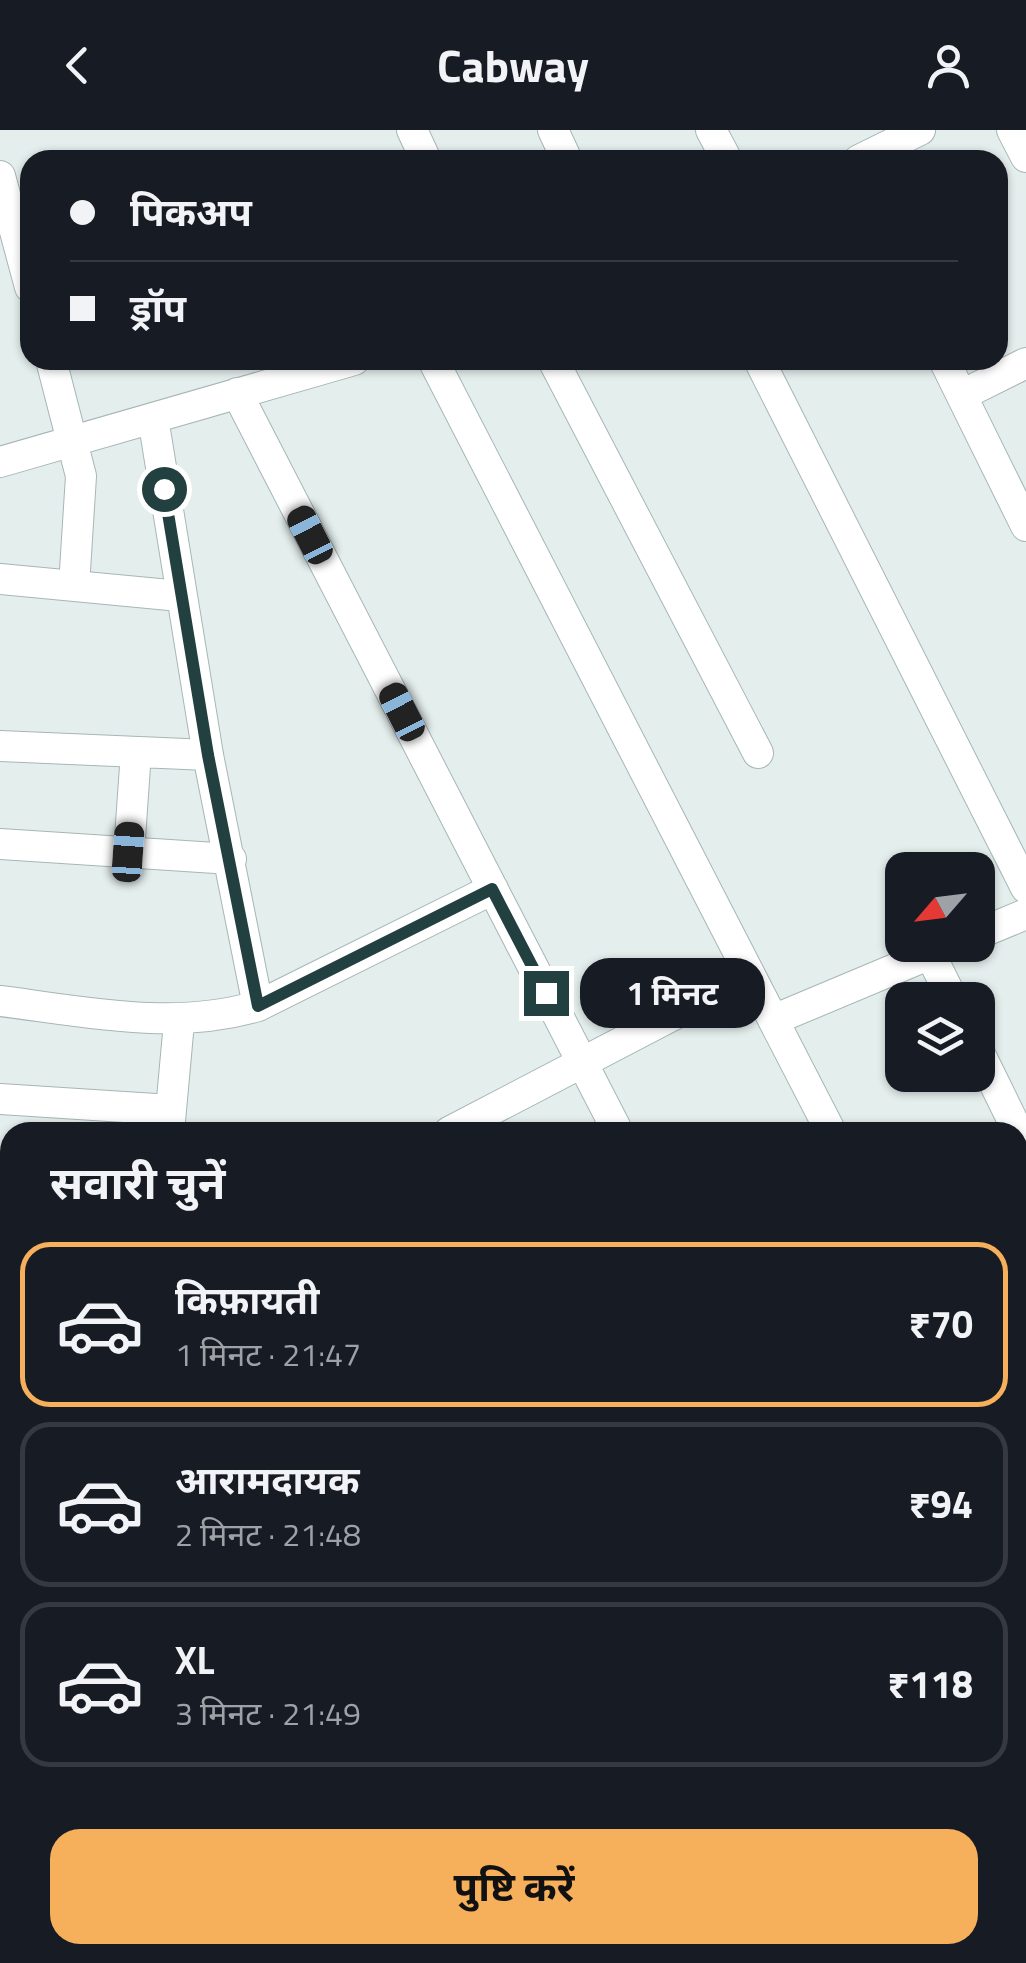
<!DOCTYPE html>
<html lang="hi">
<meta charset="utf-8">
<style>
:root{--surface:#171b24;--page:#20242c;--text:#f1f3f6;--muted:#9ea1a6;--line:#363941;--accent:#f6af5b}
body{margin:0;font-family:"Titillium Web","Noto Sans Devanagari",sans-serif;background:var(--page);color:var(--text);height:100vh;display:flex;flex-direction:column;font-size:38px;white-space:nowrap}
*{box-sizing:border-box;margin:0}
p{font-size:32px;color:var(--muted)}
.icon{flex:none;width:55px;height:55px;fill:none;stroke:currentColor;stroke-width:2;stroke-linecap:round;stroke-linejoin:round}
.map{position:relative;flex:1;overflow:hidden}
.side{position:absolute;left:0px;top:992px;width:1028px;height:842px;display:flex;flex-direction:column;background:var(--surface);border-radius:30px 30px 0 0;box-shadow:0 2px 8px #0004}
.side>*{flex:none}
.guide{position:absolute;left:20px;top:20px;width:988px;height:220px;border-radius:30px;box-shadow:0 2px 8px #0004;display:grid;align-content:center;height:220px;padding:0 50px;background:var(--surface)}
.needle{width:65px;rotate:242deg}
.fabs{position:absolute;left:885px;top:722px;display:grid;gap:20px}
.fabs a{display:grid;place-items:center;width:110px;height:110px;border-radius:20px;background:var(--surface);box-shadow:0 2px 8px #0004;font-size:50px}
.end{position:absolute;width:45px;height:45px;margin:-22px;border:12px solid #234041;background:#fff;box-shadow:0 0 0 5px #fff}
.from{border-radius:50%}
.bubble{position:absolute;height:70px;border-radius:30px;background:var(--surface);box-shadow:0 2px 8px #0004;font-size:32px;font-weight:700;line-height:70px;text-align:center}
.car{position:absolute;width:30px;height:60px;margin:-30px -15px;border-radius:12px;box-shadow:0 0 8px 2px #0007;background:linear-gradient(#222 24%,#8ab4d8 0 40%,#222 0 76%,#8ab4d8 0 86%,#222 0)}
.guide b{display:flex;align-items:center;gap:35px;height:95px;font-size:38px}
.guide b+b{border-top:2px solid var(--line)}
.guide i{width:25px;height:25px;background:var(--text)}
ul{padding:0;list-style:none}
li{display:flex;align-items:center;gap:30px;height:165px;margin:0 20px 15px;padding:0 30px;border:5px solid var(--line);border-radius:30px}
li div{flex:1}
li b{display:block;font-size:38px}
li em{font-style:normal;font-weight:700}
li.current{border-color:var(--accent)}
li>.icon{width:90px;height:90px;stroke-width:1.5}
h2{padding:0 50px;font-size:45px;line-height:120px}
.action{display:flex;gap:20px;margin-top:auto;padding:20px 50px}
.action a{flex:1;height:115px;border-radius:30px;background:var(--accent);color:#111;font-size:40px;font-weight:700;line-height:115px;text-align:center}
header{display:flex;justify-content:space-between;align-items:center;height:130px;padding:0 50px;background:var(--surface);font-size:45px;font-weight:700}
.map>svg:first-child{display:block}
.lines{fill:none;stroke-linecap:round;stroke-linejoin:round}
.minor-casing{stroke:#a6b6b6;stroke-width:32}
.minor{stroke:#fff;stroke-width:30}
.route{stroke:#234041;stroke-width:12}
</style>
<header><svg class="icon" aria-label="back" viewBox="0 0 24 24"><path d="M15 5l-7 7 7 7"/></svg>Cabway<svg class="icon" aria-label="person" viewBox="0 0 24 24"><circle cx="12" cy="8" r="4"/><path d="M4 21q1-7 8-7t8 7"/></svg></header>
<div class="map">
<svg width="1026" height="1833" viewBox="0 0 1026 1833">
<rect width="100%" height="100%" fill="#e4eeed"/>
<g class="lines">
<defs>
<path id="minor" d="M412,0L426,30
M553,0L567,30
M711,0L727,30
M1012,0L1026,27
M859,30L920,0
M0,46L30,157
M51,230L81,346L74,456
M433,230L831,1002
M553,230L758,623
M759,230L1026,758
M944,230L1026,396
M237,263L618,1002
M962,265L1026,233
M153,288L208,625L258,876
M0,332L354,230
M0,449L180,466
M0,616L208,625
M0,714L231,729
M129,722L136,622
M978,804L1026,784
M930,824L953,870
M0,871C88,882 172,901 258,876L493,759
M773,890L952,815
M978,920L1026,1018
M0,969L171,980
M169,1002L179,892
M449,1002L750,845
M0,1084L10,1085
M1018,1698L1026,1694
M831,1833L833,1825"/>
</defs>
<use href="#minor" class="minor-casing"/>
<use href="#minor" class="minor"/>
</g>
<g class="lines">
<path class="route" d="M164,359L208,625L258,876L492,759L546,863"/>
</g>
</svg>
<div class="fabs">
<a><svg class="needle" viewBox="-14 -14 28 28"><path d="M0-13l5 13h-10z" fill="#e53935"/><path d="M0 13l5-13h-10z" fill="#9ea1a6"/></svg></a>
<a><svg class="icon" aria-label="layers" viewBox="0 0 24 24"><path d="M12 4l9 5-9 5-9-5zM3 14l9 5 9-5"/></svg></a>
</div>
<i class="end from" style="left:164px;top:359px"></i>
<i class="end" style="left:546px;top:863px"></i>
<div class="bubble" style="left:580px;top:828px;width:185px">1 मिनट</div>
<i class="car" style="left:310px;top:405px;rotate:333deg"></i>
<i class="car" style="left:402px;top:582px;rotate:333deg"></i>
<i class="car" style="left:128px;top:722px;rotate:4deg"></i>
<div class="guide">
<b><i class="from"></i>पिकअप</b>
<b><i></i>ड्रॉप</b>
</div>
<section class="side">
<h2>सवारी चुनें</h2>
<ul>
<li class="current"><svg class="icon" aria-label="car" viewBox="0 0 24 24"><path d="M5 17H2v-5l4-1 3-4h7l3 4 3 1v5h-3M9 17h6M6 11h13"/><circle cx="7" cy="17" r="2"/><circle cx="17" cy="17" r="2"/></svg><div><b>किफ़ायती</b><p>1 मिनट · 21:47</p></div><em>₹70</em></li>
<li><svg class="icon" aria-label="car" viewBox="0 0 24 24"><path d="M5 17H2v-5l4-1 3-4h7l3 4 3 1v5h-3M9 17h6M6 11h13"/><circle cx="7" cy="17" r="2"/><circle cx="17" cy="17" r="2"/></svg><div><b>आरामदायक</b><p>2 मिनट · 21:48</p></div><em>₹94</em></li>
<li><svg class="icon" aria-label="car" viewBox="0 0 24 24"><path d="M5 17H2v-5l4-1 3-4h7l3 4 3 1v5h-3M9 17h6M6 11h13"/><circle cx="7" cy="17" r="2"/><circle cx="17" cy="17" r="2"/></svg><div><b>XL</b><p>3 मिनट · 21:49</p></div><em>₹118</em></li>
</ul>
<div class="action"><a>पुष्टि करें</a></div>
</section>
</div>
